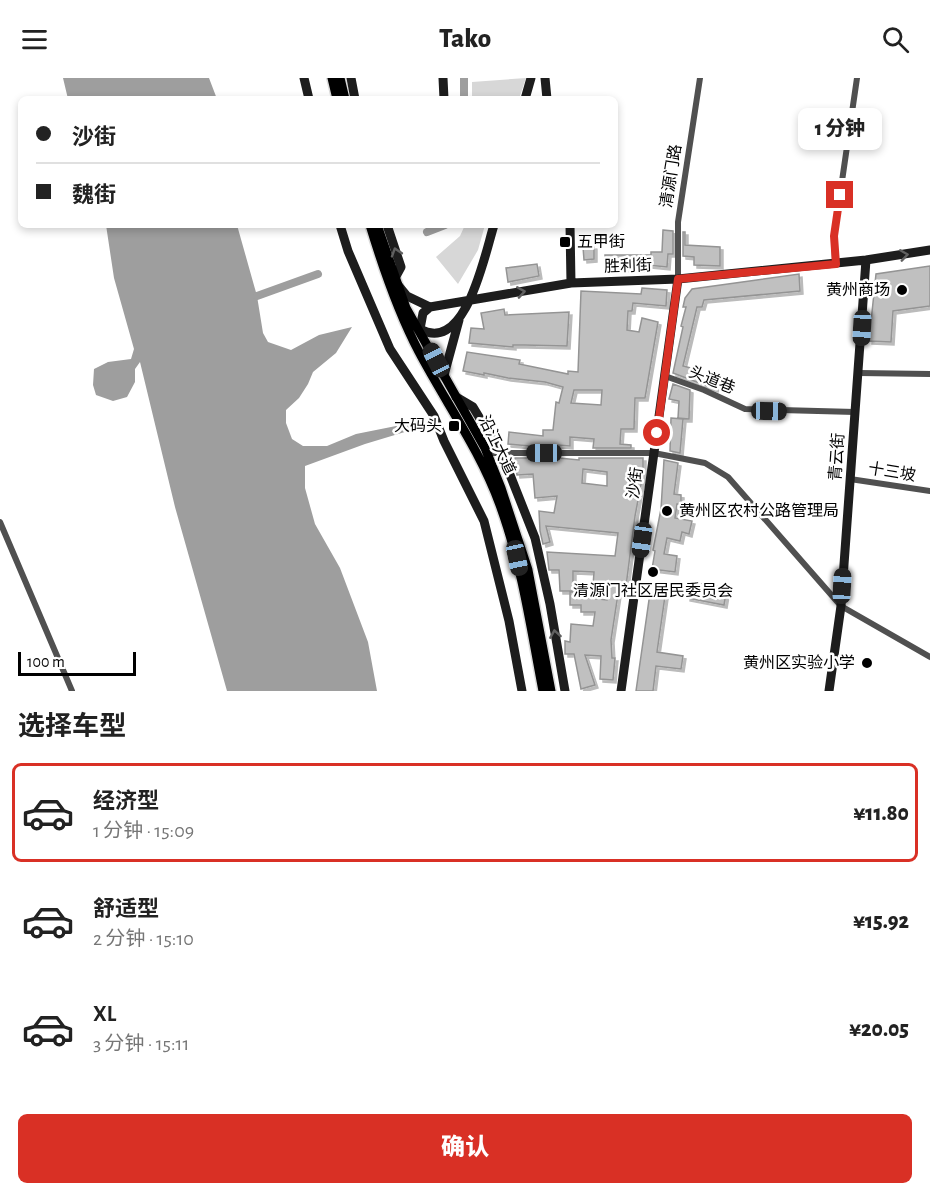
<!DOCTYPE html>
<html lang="zh">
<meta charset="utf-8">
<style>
:root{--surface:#fff;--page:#f6f6f6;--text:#222;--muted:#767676;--line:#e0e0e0;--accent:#d93025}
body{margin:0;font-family:"Alegreya Sans","Noto Sans SC",sans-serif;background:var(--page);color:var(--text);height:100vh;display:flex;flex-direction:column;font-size:22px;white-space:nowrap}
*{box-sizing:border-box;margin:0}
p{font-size:20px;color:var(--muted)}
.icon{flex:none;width:33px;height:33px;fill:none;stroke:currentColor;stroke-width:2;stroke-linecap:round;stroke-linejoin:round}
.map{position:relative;height:613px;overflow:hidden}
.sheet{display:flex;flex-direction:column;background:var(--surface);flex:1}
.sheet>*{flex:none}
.guide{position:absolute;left:18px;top:18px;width:600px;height:132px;border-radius:9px;box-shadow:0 3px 9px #0003;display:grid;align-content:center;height:132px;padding:0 18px;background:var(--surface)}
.scale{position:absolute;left:18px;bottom:15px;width:118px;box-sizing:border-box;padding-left:6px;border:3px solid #000;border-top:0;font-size:16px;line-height:21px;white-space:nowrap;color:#000;-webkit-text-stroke:4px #fff;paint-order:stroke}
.end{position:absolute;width:27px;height:27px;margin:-14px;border:8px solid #d93025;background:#fff;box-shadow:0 0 0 3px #fff}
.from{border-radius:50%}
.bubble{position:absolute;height:42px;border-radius:9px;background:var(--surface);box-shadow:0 3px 9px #0003;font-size:20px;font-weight:800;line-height:42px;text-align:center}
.car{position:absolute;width:18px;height:36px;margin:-18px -9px;border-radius:8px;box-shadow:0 0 4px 2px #0007;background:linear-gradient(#222 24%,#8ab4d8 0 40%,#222 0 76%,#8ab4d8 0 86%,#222 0)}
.guide b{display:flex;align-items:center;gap:21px;height:57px;font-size:22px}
.guide b+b{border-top:2px solid var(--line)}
.guide i{width:15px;height:15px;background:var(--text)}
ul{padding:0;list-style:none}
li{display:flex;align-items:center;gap:18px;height:99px;margin:0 12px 9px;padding:0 6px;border:3px solid transparent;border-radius:9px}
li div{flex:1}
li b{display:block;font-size:22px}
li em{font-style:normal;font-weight:800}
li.current{border-color:var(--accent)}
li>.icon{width:54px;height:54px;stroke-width:1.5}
h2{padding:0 18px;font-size:27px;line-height:72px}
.primary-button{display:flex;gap:12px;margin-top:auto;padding:12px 18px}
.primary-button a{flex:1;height:69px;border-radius:9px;background:var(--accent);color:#fff;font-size:24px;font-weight:800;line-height:69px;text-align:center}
header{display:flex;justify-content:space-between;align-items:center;height:78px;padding:0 18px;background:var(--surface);font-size:27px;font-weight:800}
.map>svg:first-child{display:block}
.green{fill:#d7d7d7}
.water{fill:#9e9e9e}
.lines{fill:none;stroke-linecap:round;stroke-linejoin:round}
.canal{stroke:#9e9e9e;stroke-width:8}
.building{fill:#c0c0c0;stroke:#949494;stroke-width:1.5;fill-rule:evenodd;filter:url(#shadow)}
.primary-casing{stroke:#dbdbdb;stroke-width:12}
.street{stroke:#505050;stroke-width:6}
.secondary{stroke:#1d1d1d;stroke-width:9}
.primary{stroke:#000;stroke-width:9}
.oneway{stroke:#616161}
.route{stroke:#d93025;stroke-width:8}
.poi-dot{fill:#000;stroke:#fff;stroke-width:2}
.labels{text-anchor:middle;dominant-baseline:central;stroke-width:5;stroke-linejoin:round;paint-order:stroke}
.street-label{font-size:16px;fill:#000;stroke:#fff}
.poi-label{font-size:16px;fill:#000;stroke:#fff;text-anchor:end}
</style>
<header><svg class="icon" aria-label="menu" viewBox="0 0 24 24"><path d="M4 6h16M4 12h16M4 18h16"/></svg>Tako<svg class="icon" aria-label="search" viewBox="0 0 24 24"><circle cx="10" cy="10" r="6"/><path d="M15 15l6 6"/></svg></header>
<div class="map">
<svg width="930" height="613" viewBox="0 0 930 613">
<defs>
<filter id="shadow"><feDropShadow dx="3" dy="3" stdDeviation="0" flood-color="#0004"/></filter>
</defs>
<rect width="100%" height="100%" fill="#fff"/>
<path class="green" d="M526,0L519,21H472V4Z
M465,147H485L478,172L458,206L436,179L460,158Z"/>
<path class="water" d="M63,0H209L217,21H68Z
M106,147H237L257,218L263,255L268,264L291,272L319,257L352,249L336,275L313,294L308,306L299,320L286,332V345L292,361L303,368H327L356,356L416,344L418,350L365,366L305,388V410L315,446L340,490L368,564L377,613H227L175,429L140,284L135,291V304L127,319L113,323L96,317L93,307L94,291L108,284L131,281L134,271L114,200Z"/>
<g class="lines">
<path class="canal" d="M464,0V21
M427,154L445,147
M257,218L318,196"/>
</g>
<path class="building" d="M663,152L673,153V176H668L667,189L648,187V191L605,190V177H651V174H662Z
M683,154H685V167L720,169V188L694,187V179L683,178Z
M594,168V181L584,182L583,169Z
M537,186L539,198L508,204L506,190Z
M930,188V228L893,233L891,264L869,263L876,196Z
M799,196L800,213L704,222L702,229H697L683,288L691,290L690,293L718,301L715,311L673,295L683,249L681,248L686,229H683L685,220L692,211Z
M642,210L667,212L666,228L633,225L632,233H628L627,252L639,254L642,240L658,244L645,320H635L634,351H621L620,366L631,367V370H593L594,361L570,359V368L558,367V370H552L508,366L509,354L543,358V352H553L556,324L559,325L563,309L545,304L508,300L484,295V297L463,293L467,274L520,282L519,286L568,296V293L578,294L581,213L641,216ZM574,312H602L601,327L571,325Z
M504,231L505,237L569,234L567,268L524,267H513V269L469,265L471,250L484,251L481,235Z
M673,306L690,312L689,341L678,340L679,323L669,321Z
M671,340L683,341L680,375L670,373Z
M515,380H559L579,382V380H643V396L635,438L625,516H618L611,562L612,580H615L613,602L600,601L601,578L585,577L595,607L581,611L574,576H565V563L570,564L571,546L593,548L595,534H581V527H570V514H580V519L607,522L608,509L593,508L594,494L573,493V513H560L559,492H549L547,474L615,478L618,455L546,448L550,464L543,466L540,453L539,433L554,435L557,418L535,420L533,396L517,397ZM583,391L607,394V408L582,405Z
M664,382L678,385L674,416L681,417V426H677L675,440L692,443L689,456L682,454L680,463L667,460L664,476L677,478L675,494L652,491L655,473L653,472L661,431Z
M689,504L727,510L724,527L687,520Z
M650,515L665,518L657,574L683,578L681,591L656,588L653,613H636Z"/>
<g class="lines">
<defs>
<path id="primary" d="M332,0L337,21
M340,0L345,21
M370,147C383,190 398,234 419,274C446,325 480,372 500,427C522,487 531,551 543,613
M377,147L406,230L485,370L501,410L528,492L551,613"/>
</defs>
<use href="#primary" class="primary-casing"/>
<path class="street" d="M835,185L834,158L857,0
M678,201V144L700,0
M859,295L930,296
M665,298L704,312L745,331L855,334
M486,375H654L705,385L728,399L841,528L930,579
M850,401L930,413
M0,444L72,613"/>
<path class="secondary" d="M304,0L309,21
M351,0L355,21
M443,0L444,21
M545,0L547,21
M525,21L531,0
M340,147L348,173L390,271L434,338L444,363L484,443L509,543L522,613
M387,147L401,189L395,200
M494,147C485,175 466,277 420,251L423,235L430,229L571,205L678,201L866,182L930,172
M570,147L571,205
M398,207L407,218L430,229
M444,297L459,242
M456,319L473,329L503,379L535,460L550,526L565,613
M621,613L678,201
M829,613L841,528L866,182"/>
<use href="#primary" class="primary"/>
</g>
<defs><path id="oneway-chevron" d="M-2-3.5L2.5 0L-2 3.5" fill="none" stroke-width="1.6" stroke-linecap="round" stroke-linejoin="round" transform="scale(1.5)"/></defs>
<g class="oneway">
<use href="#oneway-chevron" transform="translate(396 174) rotate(-108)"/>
<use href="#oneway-chevron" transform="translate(904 177) rotate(-8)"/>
<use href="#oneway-chevron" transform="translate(521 214) rotate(-9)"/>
<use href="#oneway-chevron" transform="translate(555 556) rotate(-99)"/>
</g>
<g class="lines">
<path class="route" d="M657,355L678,201L836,186L834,158L840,117"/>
</g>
<g class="poi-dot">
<rect x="559" y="158" width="12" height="12" rx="3"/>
<circle cx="902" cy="212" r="6"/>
<rect x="448" y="342" width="12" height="12" rx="3"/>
<circle cx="667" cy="433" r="6"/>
<circle cx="653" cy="494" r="6"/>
<circle cx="867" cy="585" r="6"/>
</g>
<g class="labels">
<g class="street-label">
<text transform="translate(671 98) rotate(-81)">清源门路</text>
<text transform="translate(628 188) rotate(-2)">胜利街</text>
<text transform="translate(712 302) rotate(22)">头道巷</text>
<text transform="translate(497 367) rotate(64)">沿江大道</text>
<text transform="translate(837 379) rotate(-86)">青云街</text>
<text transform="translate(892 394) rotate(9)">十三坡</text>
<text transform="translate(635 405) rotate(-82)">沙街</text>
</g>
<g class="poi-label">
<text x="577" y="164" text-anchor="start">五甲街</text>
<text x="890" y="212">黄州商场</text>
<text x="442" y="348">大码头</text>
<text x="679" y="433" text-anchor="start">黄州区农村公路管理局</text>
<text x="653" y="513" text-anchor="middle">清源门社区居民委员会</text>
<text x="855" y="585">黄州区实验小学</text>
</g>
</g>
</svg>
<div class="scale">100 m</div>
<i class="end from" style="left:657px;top:355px"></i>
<i class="end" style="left:840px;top:117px"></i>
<div class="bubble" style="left:798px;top:30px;width:84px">1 分钟</div>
<i class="car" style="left:862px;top:250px;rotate:183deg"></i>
<i class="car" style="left:436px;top:282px;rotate:333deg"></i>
<i class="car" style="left:769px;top:333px;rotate:91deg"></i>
<i class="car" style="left:544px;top:375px;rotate:270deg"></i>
<i class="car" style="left:642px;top:462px;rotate:188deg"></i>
<i class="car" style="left:517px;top:480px;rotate:168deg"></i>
<i class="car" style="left:842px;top:508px;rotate:3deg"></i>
<div class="guide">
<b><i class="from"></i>沙街</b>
<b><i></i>魏街</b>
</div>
</div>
<section class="sheet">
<h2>选择车型</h2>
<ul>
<li class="current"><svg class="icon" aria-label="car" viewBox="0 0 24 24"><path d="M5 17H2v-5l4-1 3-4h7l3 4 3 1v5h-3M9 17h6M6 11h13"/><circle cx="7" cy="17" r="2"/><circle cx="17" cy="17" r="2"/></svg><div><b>经济型</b><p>1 分钟 · 15:09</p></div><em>¥11.80</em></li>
<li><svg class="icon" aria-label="car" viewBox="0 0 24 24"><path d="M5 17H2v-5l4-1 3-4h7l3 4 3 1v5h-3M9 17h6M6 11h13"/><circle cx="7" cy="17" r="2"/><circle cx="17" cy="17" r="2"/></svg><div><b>舒适型</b><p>2 分钟 · 15:10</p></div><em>¥15.92</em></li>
<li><svg class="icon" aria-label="car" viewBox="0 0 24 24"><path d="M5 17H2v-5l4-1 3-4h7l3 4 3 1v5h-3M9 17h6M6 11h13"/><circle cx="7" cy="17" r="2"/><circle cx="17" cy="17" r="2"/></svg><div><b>XL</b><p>3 分钟 · 15:11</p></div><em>¥20.05</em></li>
</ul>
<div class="primary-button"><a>确认</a></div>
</section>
